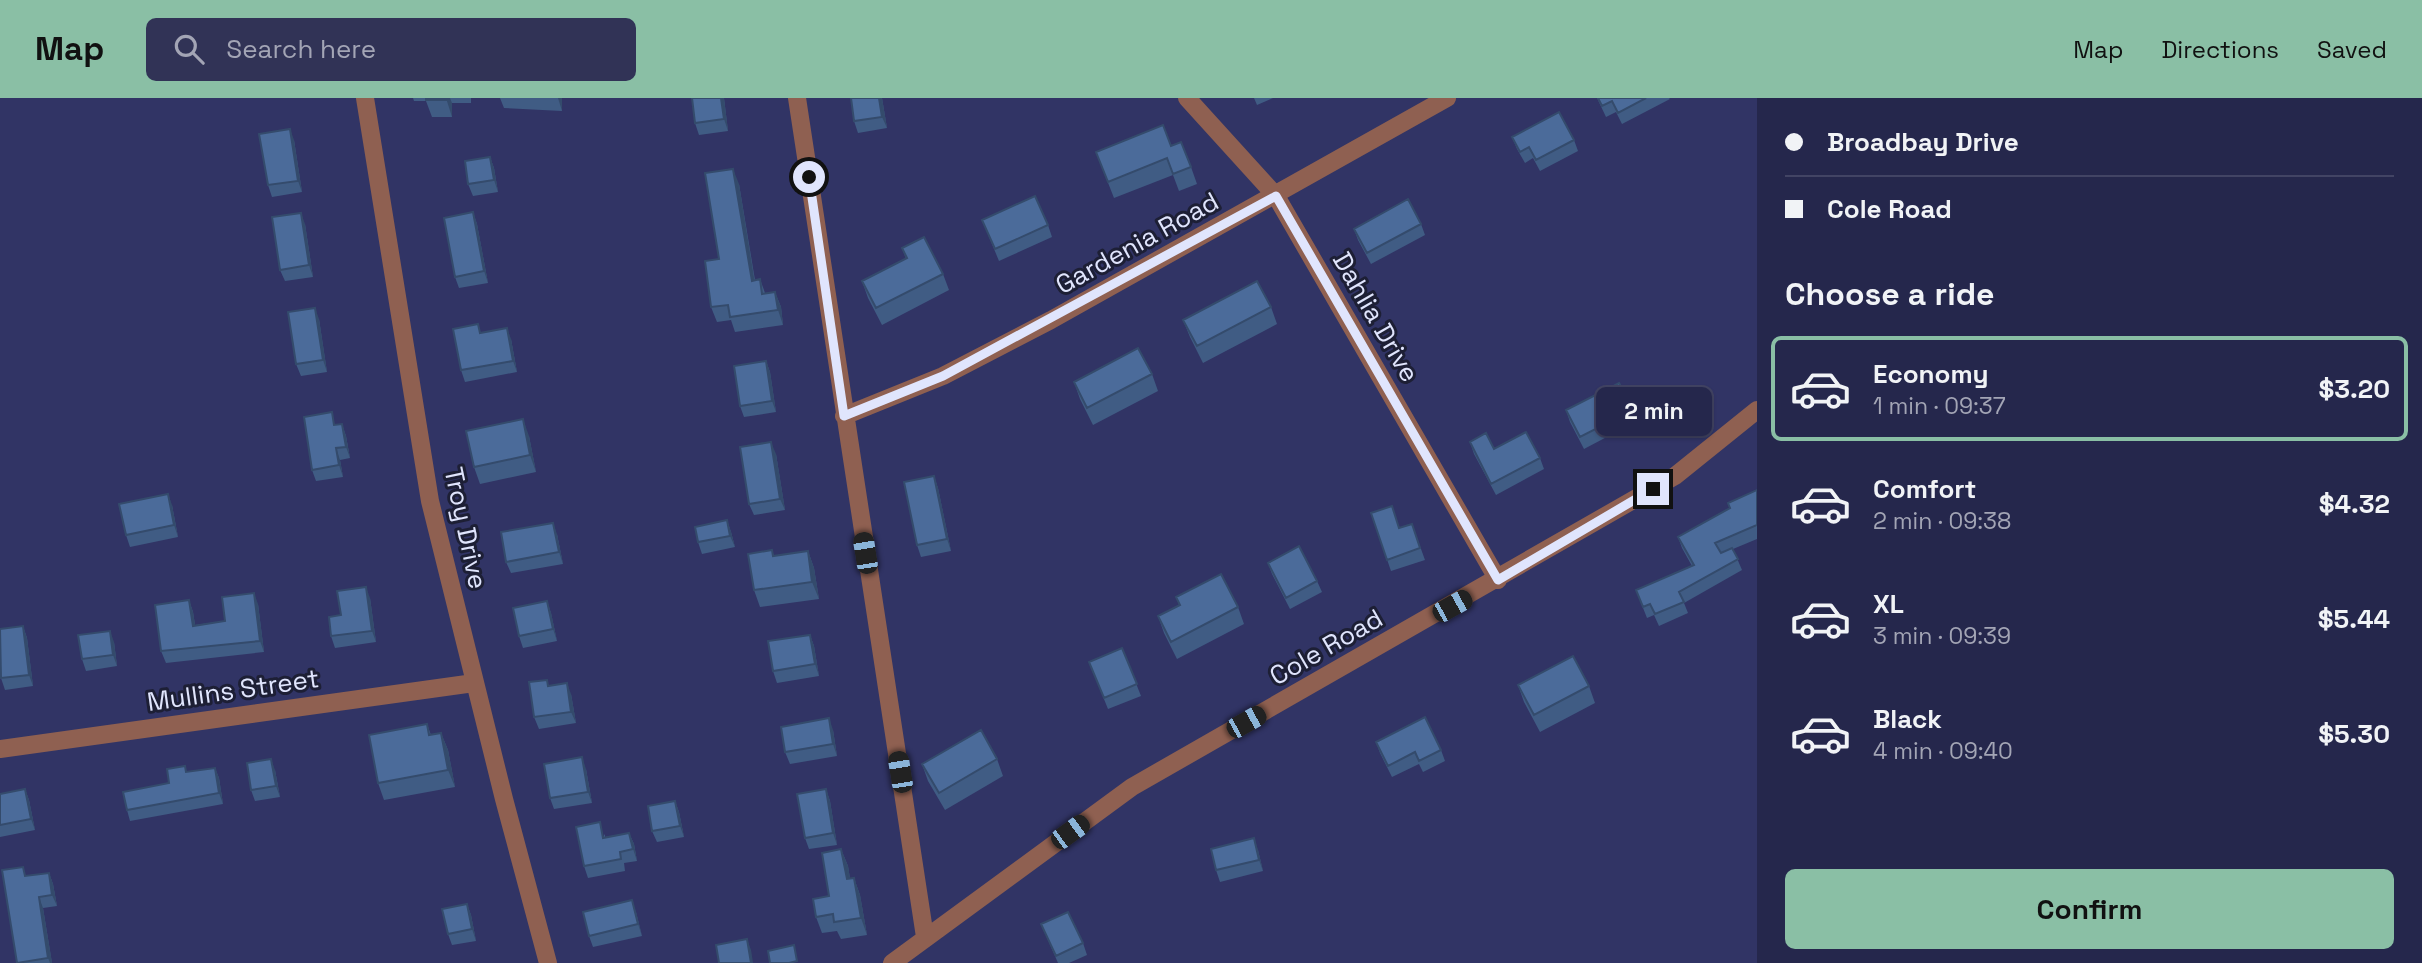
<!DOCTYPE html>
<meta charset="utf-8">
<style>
:root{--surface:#25274c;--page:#313356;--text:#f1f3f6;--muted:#a3a5b5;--line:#424464;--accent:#8abfa5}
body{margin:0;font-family:"Space Grotesk",sans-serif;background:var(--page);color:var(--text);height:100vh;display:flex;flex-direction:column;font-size:26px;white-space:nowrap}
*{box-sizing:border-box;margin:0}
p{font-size:23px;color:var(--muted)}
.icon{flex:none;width:38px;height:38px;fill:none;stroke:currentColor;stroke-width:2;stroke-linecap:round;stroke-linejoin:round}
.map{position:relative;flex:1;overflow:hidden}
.panel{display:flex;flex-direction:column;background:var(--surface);width:665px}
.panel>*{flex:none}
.top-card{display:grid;align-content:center;height:154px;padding:0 28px;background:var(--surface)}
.end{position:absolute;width:32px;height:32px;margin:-16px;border:9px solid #e0e5fd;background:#111;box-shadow:0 0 0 4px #111}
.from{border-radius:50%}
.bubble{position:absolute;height:49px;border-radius:10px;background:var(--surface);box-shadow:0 2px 5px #0004,0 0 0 2px var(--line);font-size:23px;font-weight:600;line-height:49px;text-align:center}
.car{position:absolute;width:21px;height:42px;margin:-21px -10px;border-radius:9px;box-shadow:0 0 5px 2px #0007;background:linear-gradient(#222 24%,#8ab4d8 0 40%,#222 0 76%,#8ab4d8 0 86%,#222 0)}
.top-card b{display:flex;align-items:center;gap:24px;height:66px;font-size:26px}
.top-card b+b{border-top:2px solid var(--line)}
.top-card i{width:18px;height:18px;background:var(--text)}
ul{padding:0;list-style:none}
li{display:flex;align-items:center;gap:21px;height:105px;margin:0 14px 10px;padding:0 14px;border:4px solid transparent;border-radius:10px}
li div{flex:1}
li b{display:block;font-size:26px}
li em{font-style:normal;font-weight:600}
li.selected{border-color:var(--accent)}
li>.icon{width:63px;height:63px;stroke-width:1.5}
h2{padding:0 28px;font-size:32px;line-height:84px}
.action{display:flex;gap:14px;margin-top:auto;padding:14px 28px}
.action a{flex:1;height:80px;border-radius:10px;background:var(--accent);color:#111;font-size:28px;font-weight:600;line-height:80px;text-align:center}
header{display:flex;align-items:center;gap:42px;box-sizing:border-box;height:98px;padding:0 35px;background:var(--accent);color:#111}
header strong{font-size:33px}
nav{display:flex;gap:38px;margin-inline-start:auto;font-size:24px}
.search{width:490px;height:63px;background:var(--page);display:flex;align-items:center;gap:18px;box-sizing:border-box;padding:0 24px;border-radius:10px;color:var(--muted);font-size:26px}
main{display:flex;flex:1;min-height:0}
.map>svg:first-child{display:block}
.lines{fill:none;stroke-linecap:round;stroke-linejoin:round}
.minor{stroke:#8f6051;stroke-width:18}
.wall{fill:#405c84}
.shaded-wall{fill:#344b6c}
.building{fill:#4b6b9a;stroke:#344b6c;stroke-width:2}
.route{stroke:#e0e5fd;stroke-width:9}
.labels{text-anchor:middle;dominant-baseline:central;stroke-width:6;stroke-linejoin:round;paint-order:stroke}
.street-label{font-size:26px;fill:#e0e5fd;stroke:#1d1f35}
</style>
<header>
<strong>Map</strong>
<div class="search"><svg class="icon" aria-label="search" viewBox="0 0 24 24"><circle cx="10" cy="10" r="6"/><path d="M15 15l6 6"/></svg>Search here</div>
<nav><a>Map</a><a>Directions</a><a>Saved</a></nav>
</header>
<main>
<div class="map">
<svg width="1757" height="865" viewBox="0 0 1757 865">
<rect width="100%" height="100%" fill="#313465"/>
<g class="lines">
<path class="minor" d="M365,0L430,403L504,701L548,865
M797,0L925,839
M1187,0L1276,98L1498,482
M844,318L943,278L1051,222L1447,0
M0,651L474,585
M892,865L1132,689L1675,378L1757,312"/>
</g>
<path class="wall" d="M413,0H471V5H452V19H432L426,3H414Z
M500,0H562V13L504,10Z
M724,0L728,33L699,37L695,25Z
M882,0L887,30L858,35L854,23Z
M1254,0H1273L1257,7Z
M1597,0H1669L1670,1L1622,26L1616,14L1606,19Z
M1512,39L1574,42L1578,53L1540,73L1533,60L1525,65L1517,51Z
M294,42L302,94L272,99L268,87Z
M1171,48L1191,69L1197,86L1179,93L1173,77L1114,100L1096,54Z
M490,59L494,70L498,94L473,98L468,86Z
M739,86L755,182L760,181L765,195L775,194L781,209L783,227L735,234L731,222L717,224L711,209L719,161Z
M473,114L477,126L488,185L459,190L455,179Z
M982,122L1048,127L1052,139L999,163Z
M305,126L313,179L285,183L280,172Z
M1421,126L1425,137L1371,166L1358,142L1354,131Z
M902,150L943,176L949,192L882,227L868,200L862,183L906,161Z
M1271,209L1277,226L1203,265L1190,239L1183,222Z
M319,221L327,274L301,278L296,266Z
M481,235L511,241L517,274L465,284L461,272Z
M766,263L770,274L776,314L744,319L740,308Z
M1152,276L1158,293L1093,327L1080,301L1074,284Z
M1566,312H1633L1637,323L1584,351L1570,324Z
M342,326L346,338L350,360L340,362L343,379L316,383L312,372L336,327Z
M529,338L536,374L480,386L474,369Z
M1470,344L1494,351L1540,360L1544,371L1496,397L1474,356Z
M776,356L785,412L754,417L749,406Z
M934,378L938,390L951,453L921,459L917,447Z
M1757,392V441L1733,451L1742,472L1684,505L1688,515L1659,528L1654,517L1647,520L1636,492L1692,468L1682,450L1678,439L1730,410Z
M172,407L178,439L130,449L126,437Z
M1371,415L1400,430L1412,426L1425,462L1391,473Z
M727,422L731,434L735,449L702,456L698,444Z
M557,436L563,466L511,475L506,464Z
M772,452L774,458L808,453L814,470L819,501L760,509L754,492Z
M1268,465L1317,483L1322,494L1290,511L1272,476Z
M1176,499L1238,509L1244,526L1177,561L1164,535L1158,518L1179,507Z
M370,500L376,544L335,550L331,538L341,517Z
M189,502L193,514L195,527L225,523L258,506L264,554L166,565L161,553Z
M547,503L551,515L557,543L523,550L519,538Z
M23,528L27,540L33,588L5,592L1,580Z
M810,537L814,548L819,578L777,585L773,573Z
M114,544L117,568L86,573L82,561Z
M1122,550L1141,598L1108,611L1089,564Z
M1518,587L1589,588L1595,605L1540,634L1524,604Z
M571,596L576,625L539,631L534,619Z
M427,626L431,637L441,635L448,652L455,689L384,702L378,685Z
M833,632L837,658L790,666L785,654Z
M1376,644L1441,652L1445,663L1423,674L1419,666L1392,679L1380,655Z
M997,661L1003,678L945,712L928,683L922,666Z
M215,670L219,680L223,706L130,723L127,712L169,685L187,674Z
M586,671L592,705L554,711L550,700Z
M275,672L280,699L255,703L251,692Z
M25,691L29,702L35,732L0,739V696Z
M826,691L830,703L837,747L809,751L805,740Z
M675,703L679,714L684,739L657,744L652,733Z
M629,735L634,746L637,763L624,765L625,773L588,780L584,768L605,736V739Z
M841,751L848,768L850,781L854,780L860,797L867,837L841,841L837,833L822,835L816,819L829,798Z
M1258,752L1263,773L1220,784L1216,772Z
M49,775L53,786L57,808L43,810L52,865H18L26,778Z
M467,806L471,817L476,843L452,847L448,836Z
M636,814L642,838L593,849L589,838Z
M1041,826L1083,845L1087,857L1069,865H1058Z"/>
<path class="shaded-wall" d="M446,0H450L452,5V19Z
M558,0H562V13Z
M721,0H724L728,33L724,21Z
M879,0H882L887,30L882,19Z
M290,31L294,42L302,94L298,83Z
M490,59L494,70L498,94L494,82Z
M733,71L739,86L757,198L752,183Z
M473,114L477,126L488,185L484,173Z
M301,115L305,126L313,179L309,167Z
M775,194L781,209L783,227L778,212Z
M315,210L319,221L327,274L323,262Z
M507,230L511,241L517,274L513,263Z
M766,263L770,274L776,314L772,303Z
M523,321L529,338L536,374L530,357Z
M342,326L346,338L350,360L346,349Z
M771,344L776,356L785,412L780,401Z
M336,350L340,362L343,379L339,367Z
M934,378L938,390L951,453L947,441Z
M168,396L172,407L178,439L174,427Z
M727,422L731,434L735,449L730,438Z
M553,425L557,436L563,466L559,454Z
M808,453L814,470L819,501L812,484Z
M366,489L370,500L376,544L372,533Z
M254,495L258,506L264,554L260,543Z
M189,502L193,514L197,539L193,528Z
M547,503L551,515L557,543L553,531Z
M23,528L27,540L33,588L29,577Z
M110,533L114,544L117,568L113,557Z
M810,537L814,548L819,578L815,566Z
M567,585L571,596L576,625L571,614Z
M829,620L833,632L837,658L833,646Z
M441,635L448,652L455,689L448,672Z
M582,659L586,671L592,705L588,694Z
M271,661L275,672L280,699L276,688Z
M215,670L219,680L223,706L219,695Z
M25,691L29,702L35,732L31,721Z
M826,691L830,703L837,747L833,735Z
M675,703L679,714L684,739L680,728Z
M629,735L634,746L637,763L633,751Z
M1254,740L1258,752L1263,773L1259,762Z
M841,751L848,768L853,798L847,781Z
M49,775L53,786L57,808L52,797Z
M854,780L860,797L867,837L861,820Z
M39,799L43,810L52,865H50L48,860Z
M632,802L636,814L642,838L638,826Z
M467,806L471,817L476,843L472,831Z
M747,841L751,852L753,865H751Z"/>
<path class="building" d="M426,0H446V2H426Z
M692,0H721L724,21L695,25Z
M851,0H879L882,19L854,23Z
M1598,0H1646L1618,15L1612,3L1602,8Z
M1559,14L1574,42L1536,62L1529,49L1520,54L1512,39Z
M1163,27L1171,48L1181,44L1191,69L1173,76L1167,60L1108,84L1096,54Z
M290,31L298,83L268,87L259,36Z
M490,59L494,82L468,86L465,63Z
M733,71L752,183L760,181L762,196L775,194L778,212L730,219L728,207L711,209L705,163L719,161L705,75Z
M1035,98L1048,127L995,151L982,122Z
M1408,101L1421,126L1367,155L1354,131Z
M473,114L484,173L455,179L444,120Z
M301,115L309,167L280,172L272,119Z
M924,139L943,176L876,210L862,183L907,160L902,150Z
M1257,183L1271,209L1197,248L1183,222Z
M315,210L323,262L296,266L288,214Z
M478,226L480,235L507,230L513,263L461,272L453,231Z
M1138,250L1152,276L1087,310L1074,284Z
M766,263L772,303L740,308L734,268Z
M1619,285L1633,312L1580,339L1566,312Z
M332,314L334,327L342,326L346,349L336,350L339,367L312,372L304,319Z
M523,321L530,357L474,369L466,333Z
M1526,334L1540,360L1491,386L1470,344L1486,335L1494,351Z
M771,344L780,401L749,406L740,349Z
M934,378L947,441L917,447L904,384Z
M1757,392V427L1715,445L1721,455L1732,450L1738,461L1679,494L1684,504L1655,516L1650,506L1643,509L1636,492L1694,467L1678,439L1730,410L1728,405Z
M168,396L174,427L126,437L119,406Z
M1392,408L1399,430L1412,426L1420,450L1387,462L1371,415Z
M727,422L730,438L698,444L695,429Z
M553,425L559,454L506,464L501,434Z
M1299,448L1317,483L1286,500L1268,465Z
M772,452L773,458L808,453L812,484L754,492L748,456Z
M1221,476L1238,509L1171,544L1158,518L1180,507L1176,499Z
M366,489L372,533L331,538L329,519L341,517L337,493Z
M254,495L260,543L161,553L155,507L189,502L193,528L225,523L222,499Z
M547,503L553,531L519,538L513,510Z
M23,528L29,577L1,580L0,531Z
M110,533L113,557L82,561L78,537Z
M810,537L815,566L773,573L768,543Z
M1122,550L1137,586L1104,600L1089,564Z
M1573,558L1589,588L1534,617L1518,587Z
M547,582L548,588L567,585L571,614L534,619L529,584Z
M1425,619L1441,652L1419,663L1415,654L1388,668L1376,644Z
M829,620L833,646L785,654L781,629Z
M427,626L429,637L441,635L448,672L378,685L369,637Z
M981,632L997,661L939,695L922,666Z
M582,659L588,694L550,700L544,666Z
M271,661L276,688L251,692L247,665Z
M185,668L186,674L215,670L219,695L127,712L123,694L169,685L167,671Z
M25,691L31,721L0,727V696Z
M826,691L833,735L805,740L797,696Z
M675,703L680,728L652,733L648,708Z
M600,724L603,740L629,735L633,751L620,754L621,761L584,768L576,729Z
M1254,740L1259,762L1216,772L1211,751Z
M841,751L847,781L854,780L861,820L834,824L833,816L816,819L813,801L829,798L822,755Z
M23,769L25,778L49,775L52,797L39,799L48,860L17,865L2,772Z
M632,802L638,826L589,838L583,814Z
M467,806L472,831L448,836L442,811Z
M1068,814L1083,845L1056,858L1041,826Z
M747,841L751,865H719L716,847Z
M794,847L797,863L789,865H770L768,853Z"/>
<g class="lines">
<path class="route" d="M809,79L844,318L943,278L1276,98L1498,482L1653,391"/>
</g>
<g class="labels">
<g class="street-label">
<text transform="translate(1137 145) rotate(-29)">Gardenia Road</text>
<text transform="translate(1376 219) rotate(60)">Dahlia Drive</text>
<text transform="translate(466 430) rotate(78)">Troy Drive</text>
<text transform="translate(1326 549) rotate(-30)">Cole Road</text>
<text transform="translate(233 592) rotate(-8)">Mullins Street</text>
</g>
</g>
</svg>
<i class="end from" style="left:809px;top:79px"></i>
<i class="end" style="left:1653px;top:391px"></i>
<div class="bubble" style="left:1596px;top:289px;width:116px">2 min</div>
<i class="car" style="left:865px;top:455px;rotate:351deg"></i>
<i class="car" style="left:1452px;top:508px;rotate:61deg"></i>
<i class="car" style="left:1246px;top:624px;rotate:61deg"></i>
<i class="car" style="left:900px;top:674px;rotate:351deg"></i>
<i class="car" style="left:1070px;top:734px;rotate:54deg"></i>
</div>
<section class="panel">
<div class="top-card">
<b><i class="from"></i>Broadbay Drive</b>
<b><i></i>Cole Road</b>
</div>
<h2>Choose a ride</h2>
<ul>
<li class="selected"><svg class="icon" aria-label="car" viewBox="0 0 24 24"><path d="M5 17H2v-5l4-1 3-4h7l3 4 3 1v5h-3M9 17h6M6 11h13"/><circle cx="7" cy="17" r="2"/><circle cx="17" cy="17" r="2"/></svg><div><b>Economy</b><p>1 min · 09:37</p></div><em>$3.20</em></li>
<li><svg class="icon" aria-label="car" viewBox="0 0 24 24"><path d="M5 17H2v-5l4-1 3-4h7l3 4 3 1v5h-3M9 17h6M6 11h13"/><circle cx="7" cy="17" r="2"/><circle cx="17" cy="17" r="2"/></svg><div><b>Comfort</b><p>2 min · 09:38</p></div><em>$4.32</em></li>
<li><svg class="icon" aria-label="car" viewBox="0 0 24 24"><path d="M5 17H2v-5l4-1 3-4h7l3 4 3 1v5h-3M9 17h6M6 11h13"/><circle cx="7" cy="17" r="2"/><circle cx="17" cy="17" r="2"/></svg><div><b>XL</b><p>3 min · 09:39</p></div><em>$5.44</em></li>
<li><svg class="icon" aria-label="car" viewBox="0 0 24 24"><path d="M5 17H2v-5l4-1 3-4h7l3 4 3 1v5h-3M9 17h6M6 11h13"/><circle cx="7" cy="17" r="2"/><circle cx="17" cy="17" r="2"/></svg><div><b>Black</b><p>4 min · 09:40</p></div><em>$5.30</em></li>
</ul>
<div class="action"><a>Confirm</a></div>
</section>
</main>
